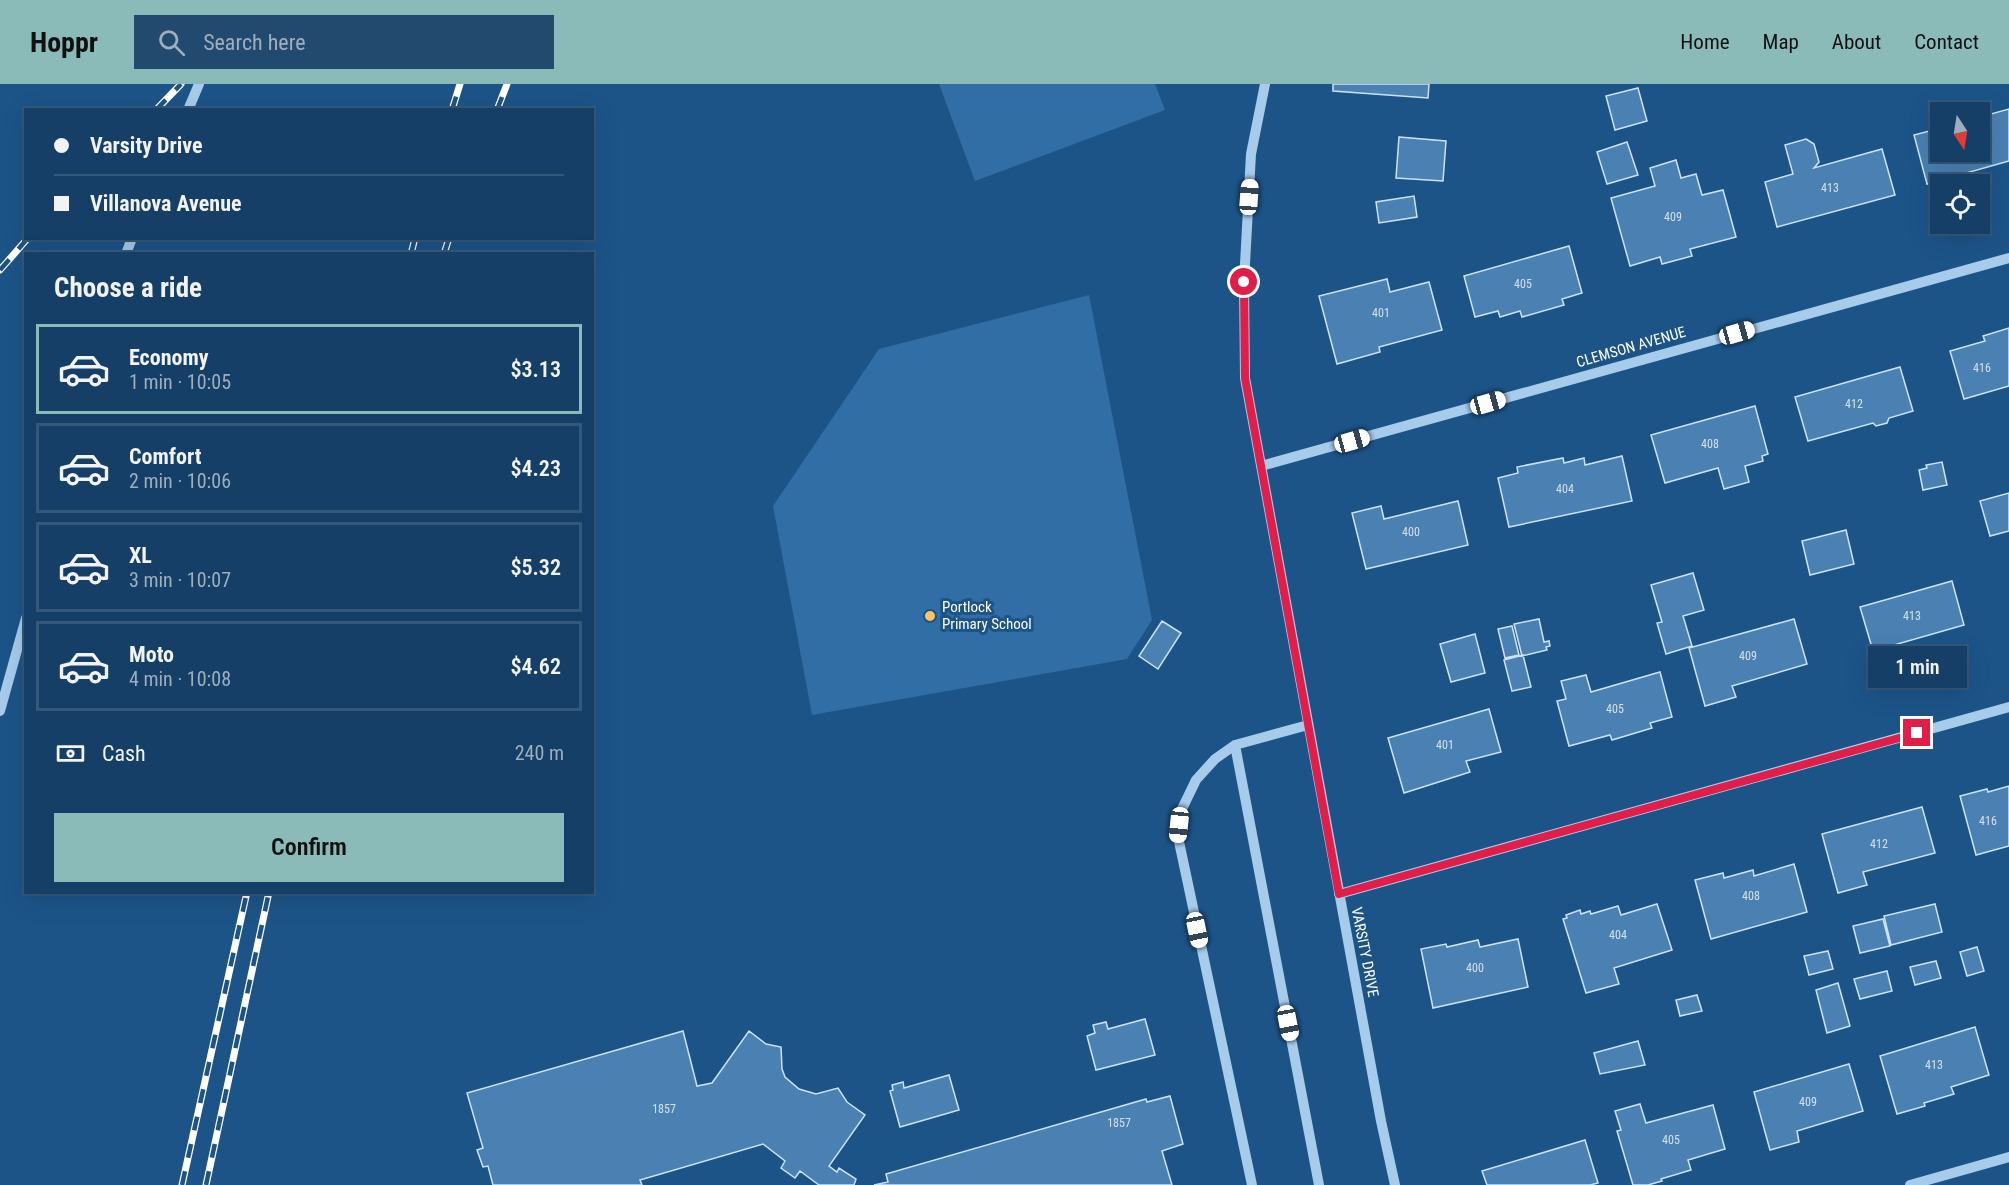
<!DOCTYPE html>
<meta charset="utf-8">
<style>
:root{--surface:#153f66;--page:#224a6f;--text:#f1f3f6;--muted:#9dafbf;--line:#34587a;--accent:#8bbbb9}
body{margin:0;font-family:"Roboto Condensed",sans-serif;background:var(--page);color:var(--text);height:100vh;display:flex;flex-direction:column;font-size:22px;white-space:nowrap}
*{box-sizing:border-box;margin:0}
p{font-size:20px;color:var(--muted)}
.icon{flex:none;width:33px;height:33px;fill:none;stroke:currentColor;stroke-width:2;stroke-linecap:round;stroke-linejoin:round}
.map{position:relative;flex:1;overflow:hidden}
.side{position:absolute;left:24px;top:168px;width:570px;height:642px;display:flex;flex-direction:column;background:var(--surface);border-radius:0px;box-shadow:0 6px 24px #0002,0 0 0 2px var(--line)}
.side>*{flex:none}
.hud{position:absolute;left:24px;top:24px;width:570px;height:132px;border-radius:0px;box-shadow:0 6px 24px #0002,0 0 0 2px var(--line);display:grid;align-content:center;height:132px;padding:0 30px;background:var(--surface)}
.needle{width:39px;rotate:168deg}
.buttons{position:absolute;left:1930px;top:18px;display:grid;gap:12px}
.buttons a{display:grid;place-items:center;width:60px;height:60px;border-radius:0px;background:var(--surface);box-shadow:0 6px 24px #0002,0 0 0 2px var(--line);font-size:30px}
.end{position:absolute;width:27px;height:27px;margin:-14px;border:8px solid #e11d48;background:#fff;box-shadow:0 0 0 3px #fff}
.from{border-radius:50%}
.bubble{position:absolute;height:42px;border-radius:0px;background:var(--surface);box-shadow:0 6px 24px #0002,0 0 0 2px var(--line);font-size:20px;font-weight:600;line-height:42px;text-align:center}
.car{position:absolute;width:18px;height:36px;margin:-18px -9px;border-radius:8px;box-shadow:0 0 4px 2px #0007;background:linear-gradient(#fff 24%,#345 0 40%,#fff 0 76%,#345 0 86%,#fff 0)}
.hud b{display:flex;align-items:center;gap:21px;height:57px;font-size:22px}
.hud b+b{border-top:2px solid var(--line)}
.hud i{width:15px;height:15px;background:var(--text)}
ul{padding:0;list-style:none}
li{display:flex;align-items:center;gap:18px;height:90px;margin:0 12px 9px;padding:0 18px;border:3px solid var(--line);border-radius:0px}
li div{flex:1}
li b{display:block;font-size:22px}
li em{font-style:normal;font-weight:600}
li.current{border-color:var(--accent)}
li>.icon{width:54px;height:54px;stroke-width:1.5}
h2{padding:0 30px;font-size:27px;line-height:72px}
.pay{display:flex;align-items:center;gap:15px;height:66px;padding:0 30px;font-size:22px}
.pay p{margin-inline-start:auto}
.button{display:flex;gap:12px;margin-top:auto;padding:12px 30px}
.button a{flex:1;height:69px;border-radius:0px;background:var(--accent);color:#111;font-size:24px;font-weight:600;line-height:69px;text-align:center}
header{display:flex;align-items:center;gap:36px;box-sizing:border-box;height:84px;padding:0 30px;background:var(--accent);color:#111}
header strong{font-size:28px}
nav{display:flex;gap:33px;margin-inline-start:auto;font-size:21px}
.search{width:420px;height:54px;background:var(--page);display:flex;align-items:center;gap:15px;box-sizing:border-box;padding:0 21px;border-radius:0px;color:var(--muted);font-size:22px}
.map>svg:first-child{display:block}
.green{fill:#306ea5}
.building{fill:#4a81b2;stroke:#cbe3f8;stroke-width:1.5}
.lines{fill:none;stroke-linecap:round;stroke-linejoin:round}
.minor{stroke:#a6cbeb;stroke-width:10}
.rail-casing{stroke:#fff;stroke-width:7}
.rail{stroke:#1c5488;stroke-width:4.5;stroke-dasharray:14;stroke-linecap:butt}
.route{stroke:#e11d48;stroke-width:8}
.poi-dot{fill:#fcc364;stroke:#1c5488;stroke-width:2}
.labels{text-anchor:middle;dominant-baseline:central;stroke-width:6;stroke-linejoin:round;paint-order:stroke}
.number-label{font-size:12px;fill:#d2e0ec}
.street-label{font-size:15px;fill:#fff;stroke:#1c5488}
.poi-label{font-size:15px;fill:#fff;stroke:#1c5488;text-anchor:start}
</style>
<header>
<strong>Hoppr</strong>
<div class="search"><svg class="icon" aria-label="search" viewBox="0 0 24 24"><circle cx="10" cy="10" r="6"/><path d="M15 15l6 6"/></svg>Search here</div>
<nav><a>Home</a><a>Map</a><a>About</a><a>Contact</a></nav>
</header>
<div class="map">
<svg width="2009" height="1101" viewBox="0 0 2009 1101">
<rect width="100%" height="100%" fill="#1c5488"/>
<path class="green" d="M939,0H1155L1165,26L975,97Z
M1089,211L1152,536L1127,575L812,631L773,422L879,265Z"/>
<path class="building" d="M1333,0H1429L1428,14L1333,7Z
M1638,4L1647,37L1615,46L1606,12Z
M2009,25V77L1927,100L1914,51L1941,44V68H1980V33Z
M1399,53L1446,57L1443,97L1396,94Z
M1806,55L1814,60L1819,78L1814,84L1882,65L1895,111L1777,143L1765,98L1793,90L1785,61Z
M1627,58L1638,91L1607,100L1597,68Z
M1676,76L1681,94L1696,90L1702,111L1723,106L1736,153L1690,165L1692,172L1662,180L1660,173L1630,182L1611,114L1655,102L1650,84Z
M1414,112L1417,133L1379,139L1376,118Z
M1569,162L1582,209L1562,215L1564,221L1522,233L1520,227L1500,233L1498,227L1475,233L1464,192Z
M1387,195L1390,208L1429,198L1442,246L1379,263L1380,268L1337,280L1319,212Z
M2009,244V302L1964,315L1950,267L1985,257L1983,252Z
M1900,283L1913,327L1889,334L1887,339L1876,342L1873,339L1808,357L1795,313Z
M1755,322L1768,370L1762,372L1763,377L1745,382L1749,398L1724,405L1718,384L1665,399L1651,351Z
M1622,372L1632,417L1509,443L1498,394L1518,389L1517,383L1563,374L1564,379L1584,374L1585,381Z
M1942,378L1947,401L1923,406L1919,386L1927,384L1926,381Z
M2009,409V447L1990,452L1980,417Z
M1458,417L1468,461L1366,485L1352,429L1381,422L1384,435Z
M1846,446L1854,480L1810,491L1802,457Z
M1693,489L1704,526L1683,532L1692,562L1666,570L1657,539L1662,538L1651,501Z
M1952,497L1964,541L1873,567L1860,523Z
M1539,535L1544,558L1549,557L1550,562L1546,563L1547,566L1522,572L1514,540Z
M1794,535L1807,580L1732,602L1736,613L1705,622L1689,564Z
M1162,537L1181,549L1158,585L1139,572Z
M1512,542L1519,571L1505,574L1498,545Z
M1475,550L1485,589L1451,598L1440,560Z
M1523,571L1531,603L1512,607L1504,576Z
M1660,588L1672,633L1650,639L1652,644L1612,656L1610,651L1569,662L1557,617L1566,615L1561,597L1586,591L1591,608Z
M1489,625L1501,668L1466,677L1470,688L1404,709L1388,654Z
M2009,702V762L1976,771L1960,712L1987,705L1988,708Z
M1922,723L1935,769L1863,788L1867,801L1838,809L1822,750Z
M1794,780L1807,828L1711,855L1695,796L1723,789L1724,794L1753,786L1754,792Z
M1657,820L1672,866L1614,884L1619,900L1586,909L1563,835L1567,834L1566,831L1580,826L1581,830L1590,827L1591,830L1618,822L1621,831Z
M1935,820L1942,848L1891,861L1884,832Z
M1883,835L1890,862L1860,869L1853,842Z
M1518,855L1528,903L1433,924L1421,865L1446,860L1447,863L1478,856L1480,863Z
M1977,863L1984,887L1967,892L1960,868Z
M1828,867L1833,885L1809,891L1804,872Z
M1936,877L1941,894L1915,901L1910,883Z
M1887,887L1892,907L1860,915L1854,895Z
M1838,899L1850,942L1827,949L1816,906Z
M1697,911L1702,927L1680,932L1676,916Z
M1145,935L1155,971L1096,986L1087,952L1095,949L1093,941L1106,938L1108,945Z
M1975,943L1989,991L1951,1003L1954,1010L1924,1019L1925,1022L1897,1030L1880,972Z
M683,947L697,1002L712,999L749,947L766,960L781,963L782,985L785,993L799,1005L816,1010L838,1004L847,1018L865,1031L829,1082L837,1088L839,1084L856,1095L854,1101H819L800,1087L795,1094L781,1084L785,1077L763,1060L640,1096L642,1101H493L488,1082L483,1083L477,1066L483,1064L467,1009Z
M1638,957L1645,981L1600,990L1594,969Z
M1849,980L1863,1027L1797,1047L1799,1058L1770,1066L1754,1008Z
M949,991L959,1026L900,1043L890,1007L893,1006L892,1001L903,998L904,1004Z
M1170,1012L1183,1060L1162,1067L1172,1101H874L888,1098L886,1090L1146,1015L1147,1018Z
M1640,1020L1646,1039L1713,1021L1725,1065L1688,1076L1691,1086L1661,1095L1662,1097L1648,1101H1633L1617,1047L1621,1046L1615,1027Z
M1585,1056L1598,1099L1590,1101H1487L1482,1087Z"/>
<g class="lines">
<path class="minor" d="M1265,0L1251,70L1244,198L1245,294L1381,1037L1395,1101
M188,26L199,0
M126,170L132,154
M1261,382L2009,174
M0,627L26,534
M1235,661L1319,1101
M1339,810L2009,623
M1252,1101L1178,753L1180,729L1196,696L1215,675L1235,661L1308,641
M1910,1101L2009,1073"/>
<defs>
<path id="rail" d="M156,26L181,0
M452,26L460,0
M497,26L507,0
M411,170L415,154
M444,170L449,154
M0,186L28,154
M182,1101L247,808
M206,1101L269,808"/>
</defs>
<use href="#rail" class="rail-casing"/>
<use href="#rail" class="rail"/>
</g>
<g class="lines">
<path class="route" d="M1244,198L1245,294L1339,810L1917,649"/>
</g>
<circle class="poi-dot" cx="930" cy="532" r="6"/>
<g class="labels">
<g class="number-label">
<text x="1830" y="104">413</text>
<text x="1673" y="133">409</text>
<text x="1523" y="200">405</text>
<text x="1381" y="229">401</text>
<text x="1982" y="284">416</text>
<text x="1854" y="320">412</text>
<text x="1710" y="360">408</text>
<text x="1565" y="405">404</text>
<text x="1411" y="448">400</text>
<text x="1912" y="532">413</text>
<text x="1748" y="572">409</text>
<text x="1615" y="625">405</text>
<text x="1445" y="661">401</text>
<text x="1988" y="737">416</text>
<text x="1879" y="760">412</text>
<text x="1751" y="812">408</text>
<text x="1618" y="851">404</text>
<text x="1475" y="884">400</text>
<text x="1934" y="981">413</text>
<text x="1808" y="1018">409</text>
<text x="664" y="1025">1857</text>
<text x="1119" y="1039">1857</text>
<text x="1671" y="1056">405</text>
</g>
<g class="street-label">
<text transform="translate(1631 263) rotate(-16)">CLEMSON AVENUE</text>
<text transform="translate(1365 868) rotate(79)">VARSITY DRIVE</text>
</g>
<g class="poi-label">
<text x="942" y="523">Portlock<tspan x="942" dy="17">Primary School</tspan></text>
</g>
</g>
</svg>
<div class="buttons">
<a><svg class="needle" viewBox="-14 -14 28 28"><path d="M0-13l5 13h-10z" fill="#e53935"/><path d="M0 13l5-13h-10z" fill="#9dafbf"/></svg></a>
<a><svg class="icon" aria-label="locate" viewBox="0 0 24 24"><circle cx="12" cy="12" r="6"/><path d="M12 2v4M12 18v4M2 12h4M18 12h4"/></svg></a>
</div>
<i class="end from" style="left:1244px;top:198px"></i>
<i class="end" style="left:1917px;top:649px"></i>
<div class="bubble" style="left:1868px;top:562px;width:99px">1 min</div>
<i class="car" style="left:1249px;top:113px;rotate:4deg"></i>
<i class="car" style="left:1737px;top:249px;rotate:74deg"></i>
<i class="car" style="left:1488px;top:319px;rotate:74deg"></i>
<i class="car" style="left:1352px;top:357px;rotate:74deg"></i>
<i class="car" style="left:1179px;top:741px;rotate:186deg"></i>
<i class="car" style="left:1197px;top:846px;rotate:168deg"></i>
<i class="car" style="left:1288px;top:939px;rotate:169deg"></i>
<div class="hud">
<b><i class="from"></i>Varsity Drive</b>
<b><i></i>Villanova Avenue</b>
</div>
<section class="side">
<h2>Choose a ride</h2>
<ul>
<li class="current"><svg class="icon" aria-label="car" viewBox="0 0 24 24"><path d="M5 17H2v-5l4-1 3-4h7l3 4 3 1v5h-3M9 17h6M6 11h13"/><circle cx="7" cy="17" r="2"/><circle cx="17" cy="17" r="2"/></svg><div><b>Economy</b><p>1 min · 10:05</p></div><em>$3.13</em></li>
<li><svg class="icon" aria-label="car" viewBox="0 0 24 24"><path d="M5 17H2v-5l4-1 3-4h7l3 4 3 1v5h-3M9 17h6M6 11h13"/><circle cx="7" cy="17" r="2"/><circle cx="17" cy="17" r="2"/></svg><div><b>Comfort</b><p>2 min · 10:06</p></div><em>$4.23</em></li>
<li><svg class="icon" aria-label="car" viewBox="0 0 24 24"><path d="M5 17H2v-5l4-1 3-4h7l3 4 3 1v5h-3M9 17h6M6 11h13"/><circle cx="7" cy="17" r="2"/><circle cx="17" cy="17" r="2"/></svg><div><b>XL</b><p>3 min · 10:07</p></div><em>$5.32</em></li>
<li><svg class="icon" aria-label="car" viewBox="0 0 24 24"><path d="M5 17H2v-5l4-1 3-4h7l3 4 3 1v5h-3M9 17h6M6 11h13"/><circle cx="7" cy="17" r="2"/><circle cx="17" cy="17" r="2"/></svg><div><b>Moto</b><p>4 min · 10:08</p></div><em>$4.62</em></li>
</ul>
<div class="pay"><svg class="icon" aria-label="cash" viewBox="0 0 24 24"><path d="M3 7h18v10H3z"/><circle cx="12" cy="12" r="2"/></svg>Cash<p>240 m</p></div>
<div class="button"><a>Confirm</a></div>
</section>
</div>
